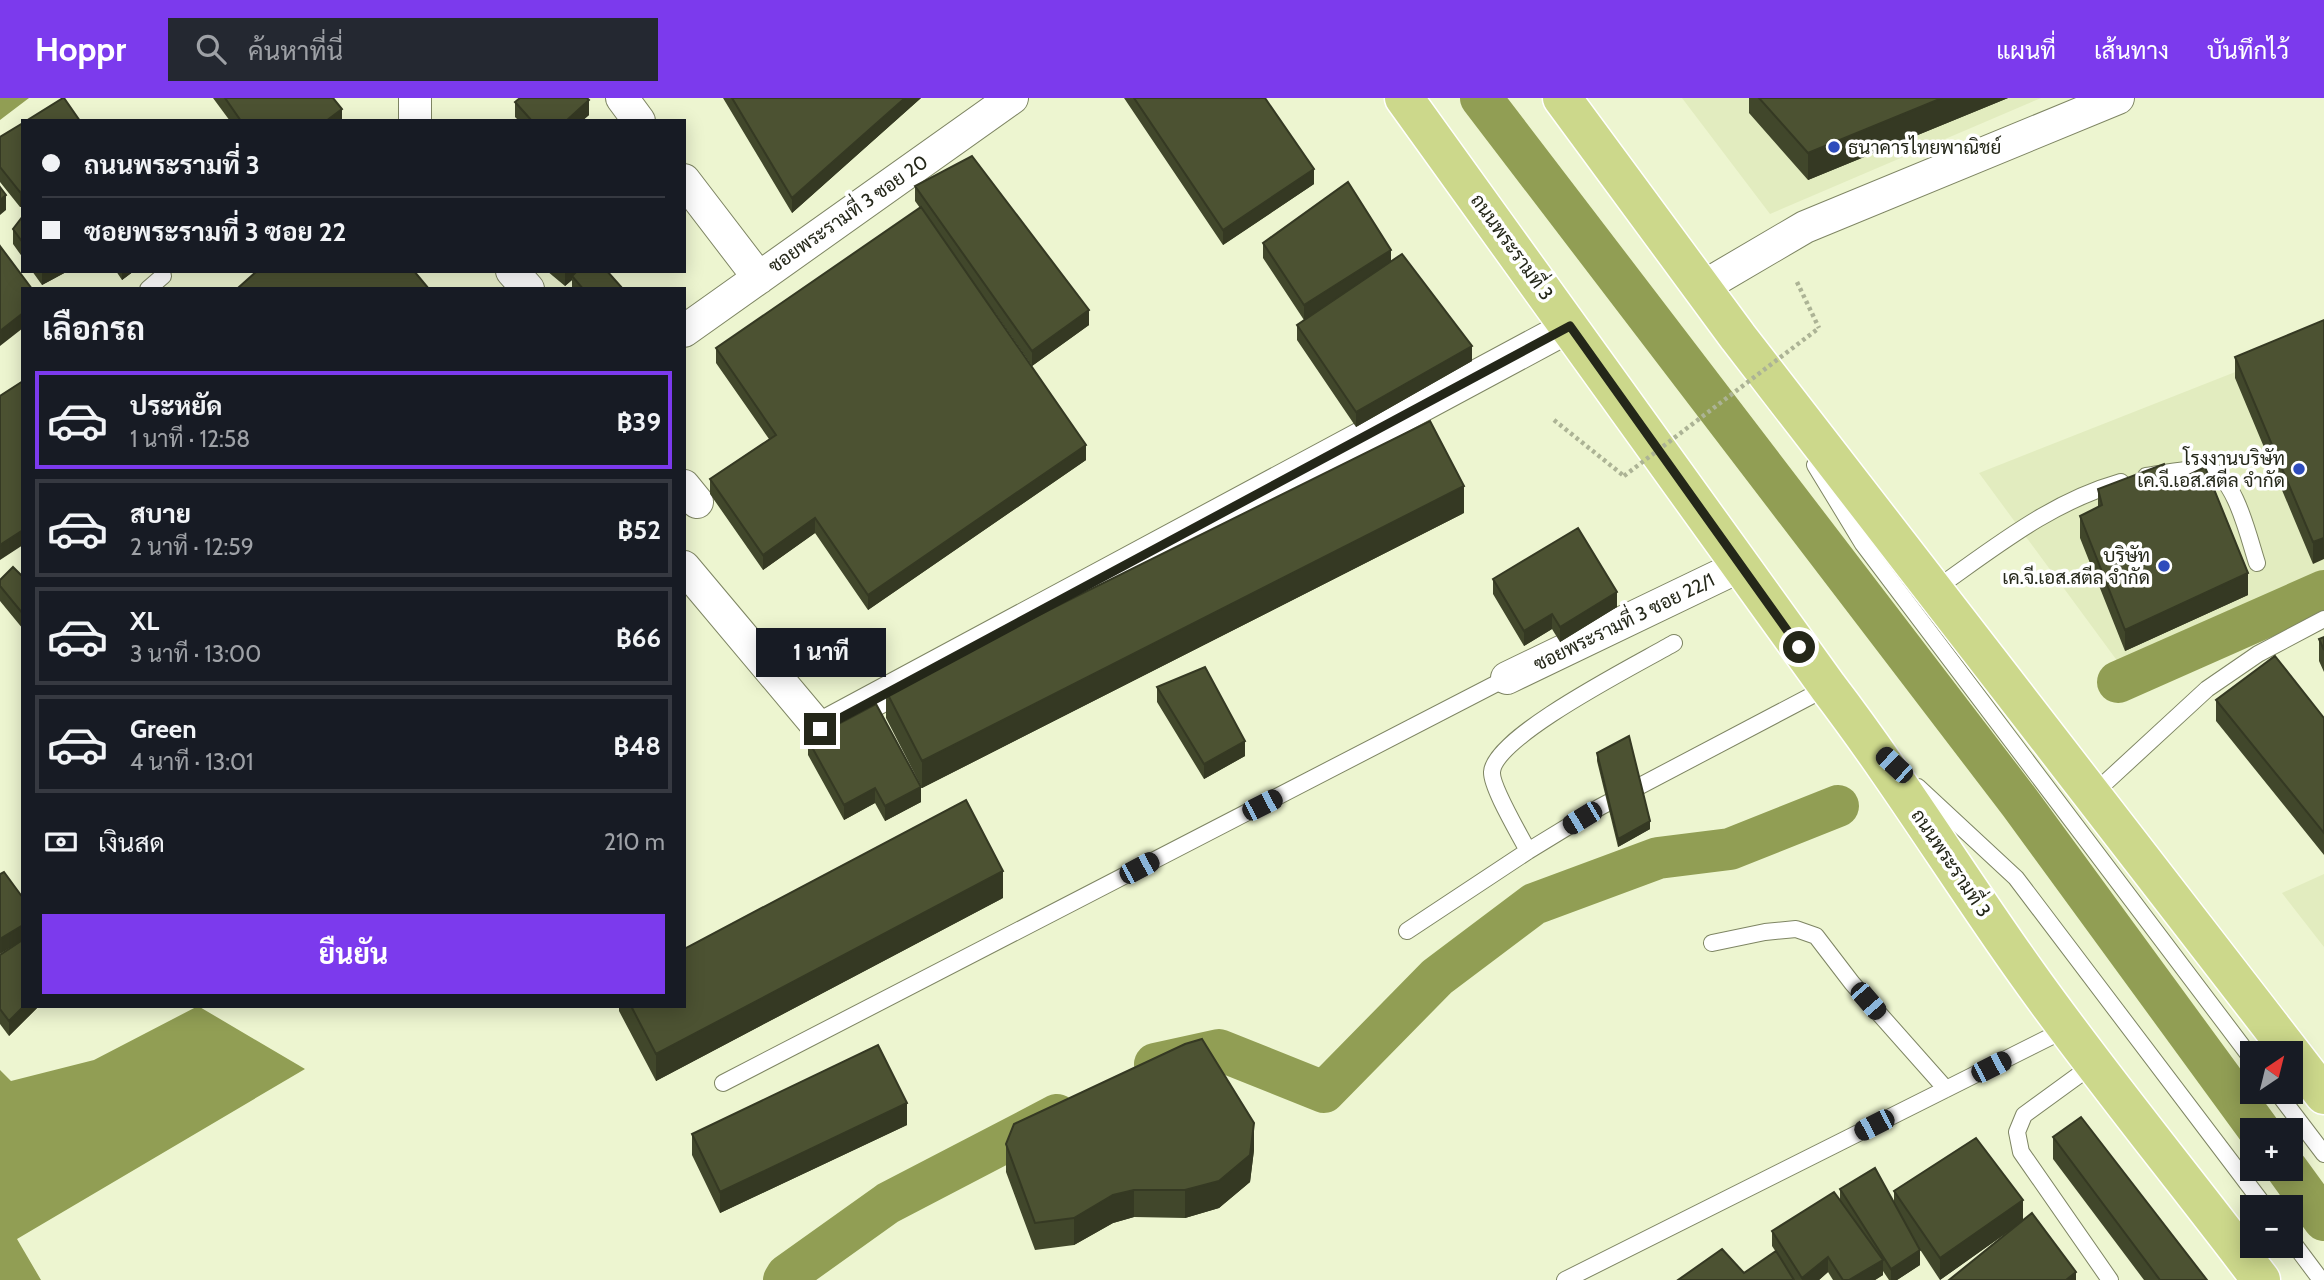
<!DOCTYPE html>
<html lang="th">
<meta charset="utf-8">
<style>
:root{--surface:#171b24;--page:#242831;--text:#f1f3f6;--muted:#9ea1a6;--line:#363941;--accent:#7c3aed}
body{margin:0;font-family:Cabin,Sarabun,sans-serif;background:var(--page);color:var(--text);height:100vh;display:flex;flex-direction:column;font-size:26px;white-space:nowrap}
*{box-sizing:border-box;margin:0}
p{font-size:23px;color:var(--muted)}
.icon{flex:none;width:38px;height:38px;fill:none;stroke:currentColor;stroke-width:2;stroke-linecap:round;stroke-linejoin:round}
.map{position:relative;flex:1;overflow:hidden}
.details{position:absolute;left:21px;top:189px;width:665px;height:721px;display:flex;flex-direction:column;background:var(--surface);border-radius:0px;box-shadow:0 4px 18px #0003}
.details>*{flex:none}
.guide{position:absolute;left:21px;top:21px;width:665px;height:154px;border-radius:0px;box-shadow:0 4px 18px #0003;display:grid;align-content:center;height:154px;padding:0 21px;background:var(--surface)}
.needle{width:46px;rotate:35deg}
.tools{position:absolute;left:2240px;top:943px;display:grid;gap:14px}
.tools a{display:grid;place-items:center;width:63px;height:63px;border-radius:0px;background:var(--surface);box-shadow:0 4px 18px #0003;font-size:35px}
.end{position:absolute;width:32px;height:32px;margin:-16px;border:9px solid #242719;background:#fff;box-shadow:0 0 0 4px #fff}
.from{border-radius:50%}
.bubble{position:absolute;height:49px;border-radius:0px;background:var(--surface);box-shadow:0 4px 18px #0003;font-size:23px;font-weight:700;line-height:49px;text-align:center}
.car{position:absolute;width:21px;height:42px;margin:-21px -10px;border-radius:9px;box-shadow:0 0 5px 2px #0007;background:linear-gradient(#222 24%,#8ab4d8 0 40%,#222 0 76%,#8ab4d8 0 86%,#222 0)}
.guide b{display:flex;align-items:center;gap:24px;height:66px;font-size:26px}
.guide b+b{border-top:2px solid var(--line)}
.guide i{width:18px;height:18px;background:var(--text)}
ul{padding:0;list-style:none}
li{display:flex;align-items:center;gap:21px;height:98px;margin:0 14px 10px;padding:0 7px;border:4px solid var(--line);border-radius:0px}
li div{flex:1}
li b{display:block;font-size:26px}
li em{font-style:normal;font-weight:700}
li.selected{border-color:var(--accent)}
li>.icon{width:63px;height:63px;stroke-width:1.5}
h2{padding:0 21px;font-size:32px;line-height:84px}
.pay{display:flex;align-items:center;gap:18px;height:77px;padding:0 21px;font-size:26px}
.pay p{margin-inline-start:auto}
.action{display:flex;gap:14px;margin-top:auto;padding:14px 21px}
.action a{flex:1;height:80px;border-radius:0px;background:var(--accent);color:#fff;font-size:28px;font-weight:700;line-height:80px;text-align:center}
header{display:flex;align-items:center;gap:42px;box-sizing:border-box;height:98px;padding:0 35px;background:var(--accent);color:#fff}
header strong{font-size:33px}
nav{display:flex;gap:38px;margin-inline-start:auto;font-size:24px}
.search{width:490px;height:63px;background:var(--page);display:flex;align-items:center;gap:18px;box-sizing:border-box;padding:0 24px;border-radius:0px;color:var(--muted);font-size:26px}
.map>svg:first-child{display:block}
.built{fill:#e2ecbf}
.water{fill:#919e54}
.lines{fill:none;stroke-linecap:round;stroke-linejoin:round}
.canal{stroke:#919e54;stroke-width:42}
.service-casing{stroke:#7e8563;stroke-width:18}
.minor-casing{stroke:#7e8563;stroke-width:34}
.primary-casing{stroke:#fff;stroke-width:41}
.path{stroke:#acb395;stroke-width:4.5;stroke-dasharray:3.5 3.5;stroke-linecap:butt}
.service{stroke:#fff;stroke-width:16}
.minor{stroke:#fff;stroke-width:32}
.primary{stroke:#ccd88b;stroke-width:38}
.path-bridge{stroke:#acb395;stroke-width:4.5;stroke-dasharray:3.5 3.5;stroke-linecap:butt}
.wall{fill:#41472b}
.shaded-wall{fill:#353923}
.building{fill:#4c5232;stroke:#353923;stroke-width:2}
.route{stroke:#242719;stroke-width:9}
.poi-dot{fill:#2e4cbc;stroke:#fff;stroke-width:2.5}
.labels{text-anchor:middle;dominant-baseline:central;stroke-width:7;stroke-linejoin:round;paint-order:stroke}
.poi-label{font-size:19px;fill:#242719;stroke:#fff;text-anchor:end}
.street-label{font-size:19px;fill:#242719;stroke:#fff}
</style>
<header>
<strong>Hoppr</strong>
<div class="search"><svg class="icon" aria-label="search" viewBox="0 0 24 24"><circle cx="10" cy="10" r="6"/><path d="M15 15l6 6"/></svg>ค้นหาที่นี่</div>
<nav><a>แผนที่</a><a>เส้นทาง</a><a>บันทึกไว้</a></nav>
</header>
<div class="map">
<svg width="2324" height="1182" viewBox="0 0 2324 1182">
<rect width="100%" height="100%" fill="#edf5d0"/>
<path class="built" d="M1682,0H2041L1770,116Z
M2324,239V484L2121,568L1979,375Z
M2324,776V849L2282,795Z"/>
<path class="water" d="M0,0H29L0,22Z
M198,908L305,971L17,1141L41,1182H0V972L11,983L94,962Z"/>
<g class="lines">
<path class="canal" d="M1481,0L2020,705L2259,1032
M2118,584L2324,493
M1155,966L1219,952L1324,994L1437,879L1534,806L1658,760L1730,751L1838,708
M2287,1071L2324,1122
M784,1182L787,1177L888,1105L1057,1017"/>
<defs>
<path id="service" d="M148,191L163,178
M1815,367L1863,446L2252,961
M2146,378C2161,376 2194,369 2207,371C2235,376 2249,441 2257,465
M1934,492C1994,450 2050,404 2121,384
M1918,689L2016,780L2266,1110
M2092,697L2207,591L2258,556L2324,521
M1528,753C1520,737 1491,689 1492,674C1494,638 1640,565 1674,545
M1407,833L1528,753L1600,709L1828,589
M1712,845L1765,834L1796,831L1816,838L1852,885L1946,991
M2094,966L2024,1017L2017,1034L2021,1054L2110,1182
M723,985L1507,580
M2277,994L2324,1056
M2291,1142L2321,1182
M1565,1182L2066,931"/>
<path id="minor" d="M415,0V23
M622,0L639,23
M684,82L759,180
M512,173L528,191
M1701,190L1805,129L2118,0
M684,233L1012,0
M684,388L697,404
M684,469L820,631L1570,228
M1507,580L1740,468"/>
<path id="primary" d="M1404,0L1828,589C1899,682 1960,782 2028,877C2102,981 2184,1080 2261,1182
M1562,0L1738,239L2324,997"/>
</defs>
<use href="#service" class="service-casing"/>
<use href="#minor" class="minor-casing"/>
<use href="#primary" class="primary-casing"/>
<path class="path" d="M1797,184L1819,230
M1554,322L1624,378"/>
<use href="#service" class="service"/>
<use href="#minor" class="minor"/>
<use href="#primary" class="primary"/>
<path class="path-bridge" d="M1624,378L1819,230"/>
</g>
<path class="wall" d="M213,0H333L342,23H230Z
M723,0H921L792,115Z
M1124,0H1265L1314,86L1223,147Z
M1749,0H2008L1808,82L1749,15Z
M515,4L589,17L582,23H519L515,19Z
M23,25V108L20,109L0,84V39Z
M915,88L1089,227L1032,268L993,212L1086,362L868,512L815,435L763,472L710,396V381L769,341L716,265V250L920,110L915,103Z
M23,118V160L13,146V131Z
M1263,145L1391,163L1472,263L1356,329L1297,242V227L1304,222L1263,160Z
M32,173H68L42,187Z
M116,173H134L122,182Z
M547,173H607L623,191H572V182L565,188Z
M2324,222L2313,466L2235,280V259Z
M2170,386L2248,497L2125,553L2080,440V418L2098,409V391Z
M1464,415L922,690L886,620V593Z
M23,479V531L0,503V482Z
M1493,481L1617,509L1560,544L1552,531L1524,548L1493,496Z
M2324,539V574L2319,563V541Z
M1157,589L1245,658L1204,681L1157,604Z
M2216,602L2324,620V757L2216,623Z
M808,642L921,704L885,723L875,705L844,722L808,657Z
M1597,655L1650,731L1618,749L1597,663Z
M1003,800L656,983L619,913V908H684Z
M0,857L23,908H39L9,938L0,926Z
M907,1027L720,1115L692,1057V1036Z
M2053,1039L2207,1182H2144L2053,1061Z
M1006,1046L1254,1052L1250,1084L1219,1110L1185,1120L1134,1119L1113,1125L1074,1147L1035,1152L1006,1074Z
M1840,1091L1894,1106V1093L2023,1122L2076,1182L2012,1131L1940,1182L1919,1150L1920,1167L1897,1182H1889L1883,1173V1177L1875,1182H1833L1828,1174L1819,1182H1678L1744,1175L1776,1154L1772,1148V1133L1840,1102Z"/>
<path class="shaded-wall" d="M905,0H921L792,115V100Z
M1942,0H2008L1808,82V55Z
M589,2V17L582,23H566Z
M342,11V23H326Z
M1314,71V86L1223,147V132Z
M23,93V108L20,109V94Z
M6,97V112L0,117V102Z
M1391,152V167L1304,222V207Z
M42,173H68L42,187Z
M122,173H134L122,182Z
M565,173H583L572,178V182L565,188Z
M1089,212V227L1032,268V253Z
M23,215V230L0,248V233Z
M1472,248V263L1356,329V314Z
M1086,347V362L868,512V497Z
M1464,388V415L922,690V663Z
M815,420V435L763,472V457Z
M23,432V447L0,462V447Z
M2324,440V461L2313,466V444Z
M2248,475V497L2125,553V532Z
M1617,494V509L1560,544V529Z
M1552,516V531L1524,548V533Z
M1245,643V658L1204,681V666Z
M921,689V704L885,723V708Z
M875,690V705L844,722V707Z
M1650,723V731L1618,749V741Z
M1003,773V800L656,983V956Z
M23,827V842L0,856V841Z
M24,908H39L9,938V923Z
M907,1005V1027L720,1115V1094Z
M1254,1025V1052L1250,1084L1219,1110L1185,1120V1092Z
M1134,1092V1119L1113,1125L1074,1147V1120L1113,1097Z
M2023,1102V1123L1940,1182V1160Z
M1920,1152V1167L1897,1182H1891V1171Z
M1828,1159V1174L1819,1182H1802V1180Z
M1883,1162V1177L1875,1182H1849Z
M2076,1174V1182H2066Z"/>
<path class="building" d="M63,0H64L80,23H26Z
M225,0H333L342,11L326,23H241Z
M520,0H587L589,2L566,23H532L515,4Z
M732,0H905L792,100Z
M1134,0H1265L1314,71L1223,132Z
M1759,0H1942L1808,55Z
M23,25V93L20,94L0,69V39Z
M972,58L1089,212L1032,253L915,88Z
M1348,84L1391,152L1304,207L1263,145Z
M0,89L6,97L0,102Z
M921,109L1086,347L868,497L815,420L763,457L710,381L776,337L716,250Z
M23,118V145L13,131Z
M0,148L32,191H23V215L0,233Z
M1402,156L1472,248L1356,314L1297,227Z
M257,173H414L429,191H238V190Z
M577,173H607L623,191H583L572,178Z
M2324,222V440L2313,444L2235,259Z
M23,283V432L0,447V298Z
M1430,323L1464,388L922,663L886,593Z
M2164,366L2170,386L2205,369L2248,475L2125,532L2080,418L2102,407L2098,391Z
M1578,430L1617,494L1560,529L1552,516L1524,533L1493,481Z
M13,469L23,479V516L0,488V482Z
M2324,539V552L2319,541Z
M2275,558L2324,620V735L2216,602Z
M1205,569L1245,643L1204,666L1157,589Z
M876,606L921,689L885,708L875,690L844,707L808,642Z
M1629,638L1650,723L1618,741L1597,655Z
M966,702L1003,773L656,956L631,908H684V851Z
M4,774L23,800V827L0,841V776Z
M21,843L23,844V908H24L9,923L0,911V857Z
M1202,941L1254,1025L1250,1057L1219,1083L1185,1092H1134L1113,1097L1074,1120L1035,1125L1006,1046L1014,1026L1185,946Z
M878,947L907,1005L720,1094L692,1036Z
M2081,1019L2207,1182H2160L2053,1039Z
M1976,1040L2023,1102L1940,1160L1894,1093Z
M1875,1070L1920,1152L1891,1171L1840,1091Z
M1834,1094L1883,1162L1849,1182H1843L1828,1159L1802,1180L1772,1133Z
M2032,1115L2076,1174L2066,1182H1949Z
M1722,1151L1744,1175L1776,1153L1794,1182H1678Z"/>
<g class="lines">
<path class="route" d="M820,631L1570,228L1799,549"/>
</g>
<g class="poi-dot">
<circle cx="1834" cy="49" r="7"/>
<circle cx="2299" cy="371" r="7"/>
<circle cx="2164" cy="468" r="7"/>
</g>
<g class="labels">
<g class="poi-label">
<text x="1848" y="49" text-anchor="start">ธนาคารไทยพาณิชย์</text>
<text x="2285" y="360">โรงงานบริษัท<tspan x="2285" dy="22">เค.จี.เอส.สตีล จำกัด</tspan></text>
<text x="2150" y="457">บริษัท<tspan x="2150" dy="22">เค.จี.เอส.สตีล จำกัด</tspan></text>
</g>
<g class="street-label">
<text transform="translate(848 116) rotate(-35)">ซอยพระรามที่ 3 ซอย 20</text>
<text transform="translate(1512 149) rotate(54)">ถนนพระรามที่ 3</text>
<text transform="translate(1624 524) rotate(-26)">ซอยพระรามที่ 3 ซอย 22/1</text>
<text transform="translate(1951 765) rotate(56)">ถนนพระรามที่ 3</text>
</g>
</g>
</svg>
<div class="tools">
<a><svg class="needle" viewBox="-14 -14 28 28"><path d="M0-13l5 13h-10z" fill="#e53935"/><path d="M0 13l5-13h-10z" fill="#9ea1a6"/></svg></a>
<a>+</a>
<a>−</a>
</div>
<i class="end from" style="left:1799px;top:549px"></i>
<i class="end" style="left:820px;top:631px"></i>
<div class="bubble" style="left:756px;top:530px;width:130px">1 นาที</div>
<i class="car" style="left:1894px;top:667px;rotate:313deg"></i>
<i class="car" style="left:1262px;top:707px;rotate:63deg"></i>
<i class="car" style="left:1582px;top:720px;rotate:239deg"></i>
<i class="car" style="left:1139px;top:770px;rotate:62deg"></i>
<i class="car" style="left:1868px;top:903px;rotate:139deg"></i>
<i class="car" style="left:1991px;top:969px;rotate:63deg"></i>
<i class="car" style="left:1874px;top:1027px;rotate:243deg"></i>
<div class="guide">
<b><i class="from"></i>ถนนพระรามที่ 3</b>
<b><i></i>ซอยพระรามที่ 3 ซอย 22</b>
</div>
<section class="details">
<h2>เลือกรถ</h2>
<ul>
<li class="selected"><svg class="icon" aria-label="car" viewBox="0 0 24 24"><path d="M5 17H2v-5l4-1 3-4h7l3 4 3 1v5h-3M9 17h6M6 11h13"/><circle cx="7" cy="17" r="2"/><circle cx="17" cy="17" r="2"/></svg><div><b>ประหยัด</b><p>1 นาที · 12:58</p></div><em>฿39</em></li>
<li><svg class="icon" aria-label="car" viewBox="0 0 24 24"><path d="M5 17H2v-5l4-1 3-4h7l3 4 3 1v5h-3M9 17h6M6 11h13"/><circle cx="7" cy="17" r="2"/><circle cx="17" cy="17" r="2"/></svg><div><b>สบาย</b><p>2 นาที · 12:59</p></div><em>฿52</em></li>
<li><svg class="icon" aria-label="car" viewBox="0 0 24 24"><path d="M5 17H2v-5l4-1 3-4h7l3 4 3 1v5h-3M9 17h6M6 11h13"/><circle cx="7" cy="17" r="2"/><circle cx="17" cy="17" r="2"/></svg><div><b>XL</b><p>3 นาที · 13:00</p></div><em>฿66</em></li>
<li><svg class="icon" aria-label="car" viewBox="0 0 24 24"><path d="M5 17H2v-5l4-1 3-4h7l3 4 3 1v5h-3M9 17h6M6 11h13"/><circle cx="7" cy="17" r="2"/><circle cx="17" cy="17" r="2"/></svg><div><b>Green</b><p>4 นาที · 13:01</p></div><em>฿48</em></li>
</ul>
<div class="pay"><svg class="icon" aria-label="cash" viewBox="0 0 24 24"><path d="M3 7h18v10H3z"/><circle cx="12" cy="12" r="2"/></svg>เงินสด<p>210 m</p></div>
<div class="action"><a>ยืนยัน</a></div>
</section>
</div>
